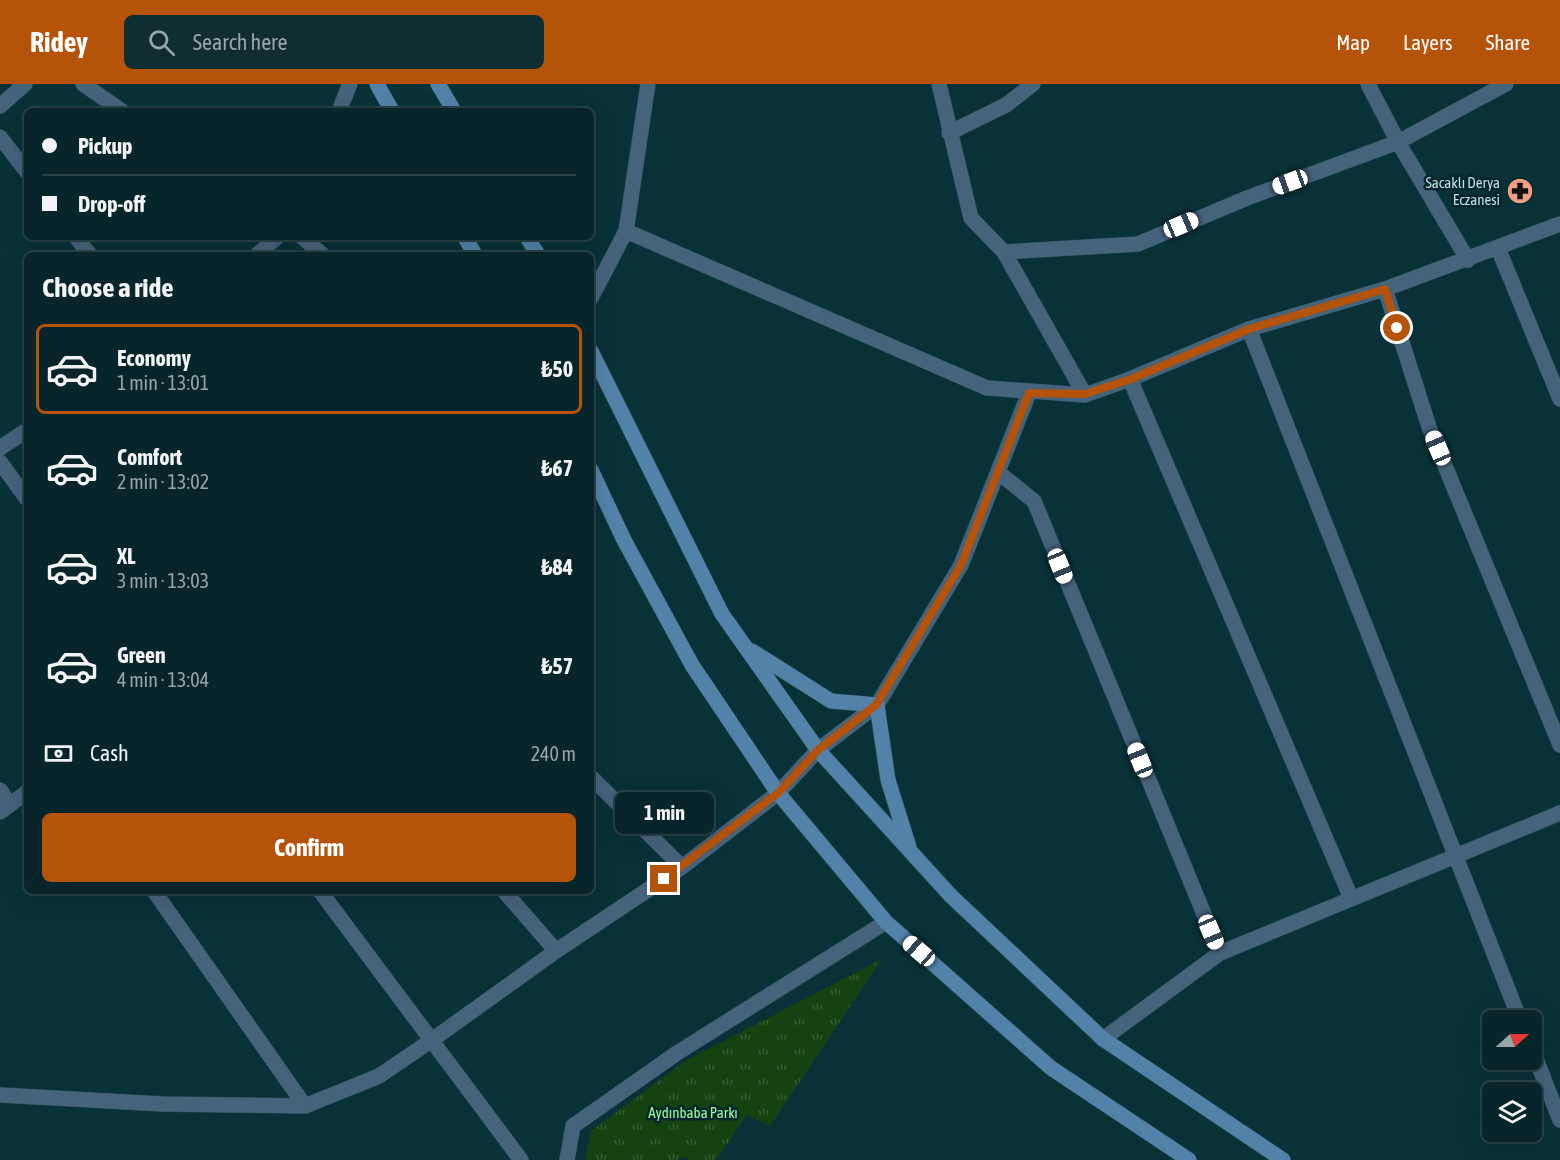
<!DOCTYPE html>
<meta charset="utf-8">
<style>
:root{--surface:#07252a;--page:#102d32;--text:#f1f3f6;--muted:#98a5a8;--line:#284247;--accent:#b45309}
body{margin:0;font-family:"Asap Condensed",sans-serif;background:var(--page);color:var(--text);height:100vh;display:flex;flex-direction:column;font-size:22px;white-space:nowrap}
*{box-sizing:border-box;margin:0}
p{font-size:20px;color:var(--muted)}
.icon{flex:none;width:33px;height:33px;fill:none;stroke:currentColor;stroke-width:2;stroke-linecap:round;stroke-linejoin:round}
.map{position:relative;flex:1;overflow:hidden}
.details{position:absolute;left:24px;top:168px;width:570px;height:642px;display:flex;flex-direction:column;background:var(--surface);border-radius:9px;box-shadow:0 6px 24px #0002,0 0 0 2px var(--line)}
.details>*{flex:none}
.banner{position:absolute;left:24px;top:24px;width:570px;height:132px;border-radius:9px;box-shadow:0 6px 24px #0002,0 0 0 2px var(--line);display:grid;align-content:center;height:132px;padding:0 18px;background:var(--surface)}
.needle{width:39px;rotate:69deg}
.fabs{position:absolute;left:1482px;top:926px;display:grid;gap:12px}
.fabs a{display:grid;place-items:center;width:60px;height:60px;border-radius:9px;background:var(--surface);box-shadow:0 6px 24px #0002,0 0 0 2px var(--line);font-size:30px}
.end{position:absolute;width:27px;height:27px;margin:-14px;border:8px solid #b45309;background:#fff;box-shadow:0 0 0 3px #fff}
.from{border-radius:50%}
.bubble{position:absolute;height:42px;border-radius:9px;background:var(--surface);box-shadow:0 6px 24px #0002,0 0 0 2px var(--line);font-size:20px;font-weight:700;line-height:42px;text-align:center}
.car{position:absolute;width:18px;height:36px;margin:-18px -9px;border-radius:8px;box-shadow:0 0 4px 2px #0007;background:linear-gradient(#fff 24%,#345 0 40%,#fff 0 76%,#345 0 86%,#fff 0)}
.banner b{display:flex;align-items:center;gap:21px;height:57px;font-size:22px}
.banner b+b{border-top:2px solid var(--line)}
.banner i{width:15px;height:15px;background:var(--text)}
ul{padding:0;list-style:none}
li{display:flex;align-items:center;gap:18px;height:90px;margin:0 12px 9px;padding:0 6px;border:3px solid transparent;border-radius:9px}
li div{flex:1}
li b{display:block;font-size:22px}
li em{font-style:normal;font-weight:700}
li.on{border-color:var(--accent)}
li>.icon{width:54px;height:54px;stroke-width:1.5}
h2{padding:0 18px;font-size:27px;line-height:72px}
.pay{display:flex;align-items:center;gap:15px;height:66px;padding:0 18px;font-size:22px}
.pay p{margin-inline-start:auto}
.cta{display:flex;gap:12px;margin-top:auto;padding:12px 18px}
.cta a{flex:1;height:69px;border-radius:9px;background:var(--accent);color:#fff;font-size:24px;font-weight:700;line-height:69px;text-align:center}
header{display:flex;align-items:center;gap:36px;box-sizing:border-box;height:84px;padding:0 30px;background:var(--accent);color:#fff}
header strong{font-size:28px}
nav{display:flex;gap:33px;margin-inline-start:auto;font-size:21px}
.search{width:420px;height:54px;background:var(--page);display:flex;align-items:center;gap:15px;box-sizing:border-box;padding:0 21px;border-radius:9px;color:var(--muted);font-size:22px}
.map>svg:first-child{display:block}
.park{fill:url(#park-tufts)}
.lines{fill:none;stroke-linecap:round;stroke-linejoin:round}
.street-casing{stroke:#284d53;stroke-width:16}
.secondary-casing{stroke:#284d53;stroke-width:16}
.street{stroke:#46637c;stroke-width:15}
.secondary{stroke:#5382a9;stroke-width:15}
.route{stroke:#b45309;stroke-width:8}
.labels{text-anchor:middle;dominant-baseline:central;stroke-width:5;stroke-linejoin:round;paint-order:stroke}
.poi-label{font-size:15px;fill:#cadee2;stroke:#00272d;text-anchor:end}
.park-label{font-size:15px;fill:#a3f599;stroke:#00272d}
</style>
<header>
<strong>Ridey</strong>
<div class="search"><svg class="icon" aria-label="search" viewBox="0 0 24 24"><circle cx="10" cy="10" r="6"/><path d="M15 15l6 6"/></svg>Search here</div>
<nav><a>Map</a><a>Layers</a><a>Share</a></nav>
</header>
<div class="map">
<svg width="1560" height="1076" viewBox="0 0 1560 1076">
<defs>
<pattern id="park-tufts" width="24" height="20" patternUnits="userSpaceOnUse" patternTransform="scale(1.5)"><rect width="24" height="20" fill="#144210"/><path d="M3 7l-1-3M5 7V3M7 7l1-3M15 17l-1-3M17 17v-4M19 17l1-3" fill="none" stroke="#355d32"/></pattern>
</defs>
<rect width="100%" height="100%" fill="#093138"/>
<path class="park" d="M882,875L770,1042L747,1031L716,1076H690L682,1072L679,1076H585L591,1047L687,976Z"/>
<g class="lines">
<defs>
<path id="street" d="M83,0L122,27
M939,0L971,134L1004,168L1085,311
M1368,0L1398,58L1468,176
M0,22L25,0
M339,27L350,0
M949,49L1006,21L1033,0
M0,53L27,88
M626,147L987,304L1085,311L1130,295L1249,245L1385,205L1560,140
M76,153L90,171
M302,153L323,171
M1498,164L1560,315
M1004,168L1138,160L1247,114L1398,58L1506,0
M257,171L277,153
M1385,205L1429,343L1560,661
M591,214L626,147L648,0
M1249,245L1520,936
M1130,295L1351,814
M0,364L27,346
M0,378L27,415
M999,389L1034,417L1220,869
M591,693L682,783
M0,706L10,721
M0,728L27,708
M154,807L305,1022
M320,807L521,1076
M504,807L556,867
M1103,955L1220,869L1560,729
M1532,965L1560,1036
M0,1011L162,1020L305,1022L379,992L432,956L556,867L682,783L778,709L818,666L877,621L961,481L1029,309
M567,1076L573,1042L677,969L886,838"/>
<path id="secondary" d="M377,0L392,27
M438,0L454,27
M465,153L475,171
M527,153L538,171
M591,267L722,530L818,666L951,812L1103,955L1283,1076
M591,386L624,456L692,581L778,709L886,838L1051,984L1189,1076
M752,567L831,617L877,621L888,696L909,763"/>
</defs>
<use href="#street" class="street-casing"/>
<use href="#secondary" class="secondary-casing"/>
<use href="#street" class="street"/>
<use href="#secondary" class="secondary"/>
</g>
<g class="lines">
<path class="route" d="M664,795L778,709L818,666L876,621L961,481L1029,309L1085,310L1131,295L1249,245L1385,205L1397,244"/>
</g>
<defs>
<symbol id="pharmacy-disc" viewBox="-11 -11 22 22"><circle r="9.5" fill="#f39f84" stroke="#00272d"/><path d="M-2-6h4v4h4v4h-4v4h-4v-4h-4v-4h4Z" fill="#111"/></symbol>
</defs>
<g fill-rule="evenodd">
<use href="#pharmacy-disc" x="1505" y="92" width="30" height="30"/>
</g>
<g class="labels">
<g class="poi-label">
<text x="1500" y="98">Sacaklı Derya<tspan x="1500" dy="17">Eczanesi</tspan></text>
</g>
<g class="park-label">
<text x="693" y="1028">Aydınbaba Parkı</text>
</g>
</g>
</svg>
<div class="fabs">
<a><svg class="needle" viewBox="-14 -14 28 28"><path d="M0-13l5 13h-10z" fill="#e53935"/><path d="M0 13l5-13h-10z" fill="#98a5a8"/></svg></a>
<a><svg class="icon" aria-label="layers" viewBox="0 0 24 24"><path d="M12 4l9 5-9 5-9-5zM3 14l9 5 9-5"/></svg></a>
</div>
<i class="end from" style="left:1397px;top:244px"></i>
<i class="end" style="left:664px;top:795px"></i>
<div class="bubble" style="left:615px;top:708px;width:99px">1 min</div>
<i class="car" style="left:1290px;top:98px;rotate:250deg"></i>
<i class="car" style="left:1181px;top:141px;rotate:67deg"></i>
<i class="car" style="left:1438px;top:364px;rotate:337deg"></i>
<i class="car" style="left:1060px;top:482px;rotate:158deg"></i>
<i class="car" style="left:1140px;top:676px;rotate:338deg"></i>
<i class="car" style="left:1211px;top:848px;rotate:157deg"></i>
<i class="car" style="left:919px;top:867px;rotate:311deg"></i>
<div class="banner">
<b><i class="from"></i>Pickup</b>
<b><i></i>Drop-off</b>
</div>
<section class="details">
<h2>Choose a ride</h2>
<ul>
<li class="on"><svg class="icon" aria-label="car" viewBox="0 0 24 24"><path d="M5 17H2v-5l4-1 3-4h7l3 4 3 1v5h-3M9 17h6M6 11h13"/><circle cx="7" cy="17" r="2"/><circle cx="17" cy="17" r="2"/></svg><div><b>Economy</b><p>1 min · 13:01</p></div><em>₺50</em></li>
<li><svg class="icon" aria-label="car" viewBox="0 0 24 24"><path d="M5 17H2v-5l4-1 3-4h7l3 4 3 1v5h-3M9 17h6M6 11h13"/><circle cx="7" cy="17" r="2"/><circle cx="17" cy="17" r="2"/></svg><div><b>Comfort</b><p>2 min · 13:02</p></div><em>₺67</em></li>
<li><svg class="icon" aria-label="car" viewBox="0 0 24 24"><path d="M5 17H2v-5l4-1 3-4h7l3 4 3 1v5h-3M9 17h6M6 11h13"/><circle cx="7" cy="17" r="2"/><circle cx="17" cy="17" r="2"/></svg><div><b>XL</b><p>3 min · 13:03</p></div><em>₺84</em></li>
<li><svg class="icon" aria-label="car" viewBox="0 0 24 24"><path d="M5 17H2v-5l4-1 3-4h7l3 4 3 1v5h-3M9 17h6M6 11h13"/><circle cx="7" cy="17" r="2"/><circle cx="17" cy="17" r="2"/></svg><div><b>Green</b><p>4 min · 13:04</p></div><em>₺57</em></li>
</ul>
<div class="pay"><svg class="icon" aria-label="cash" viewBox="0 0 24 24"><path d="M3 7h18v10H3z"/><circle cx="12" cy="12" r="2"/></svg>Cash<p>240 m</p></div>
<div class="cta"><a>Confirm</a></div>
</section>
</div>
